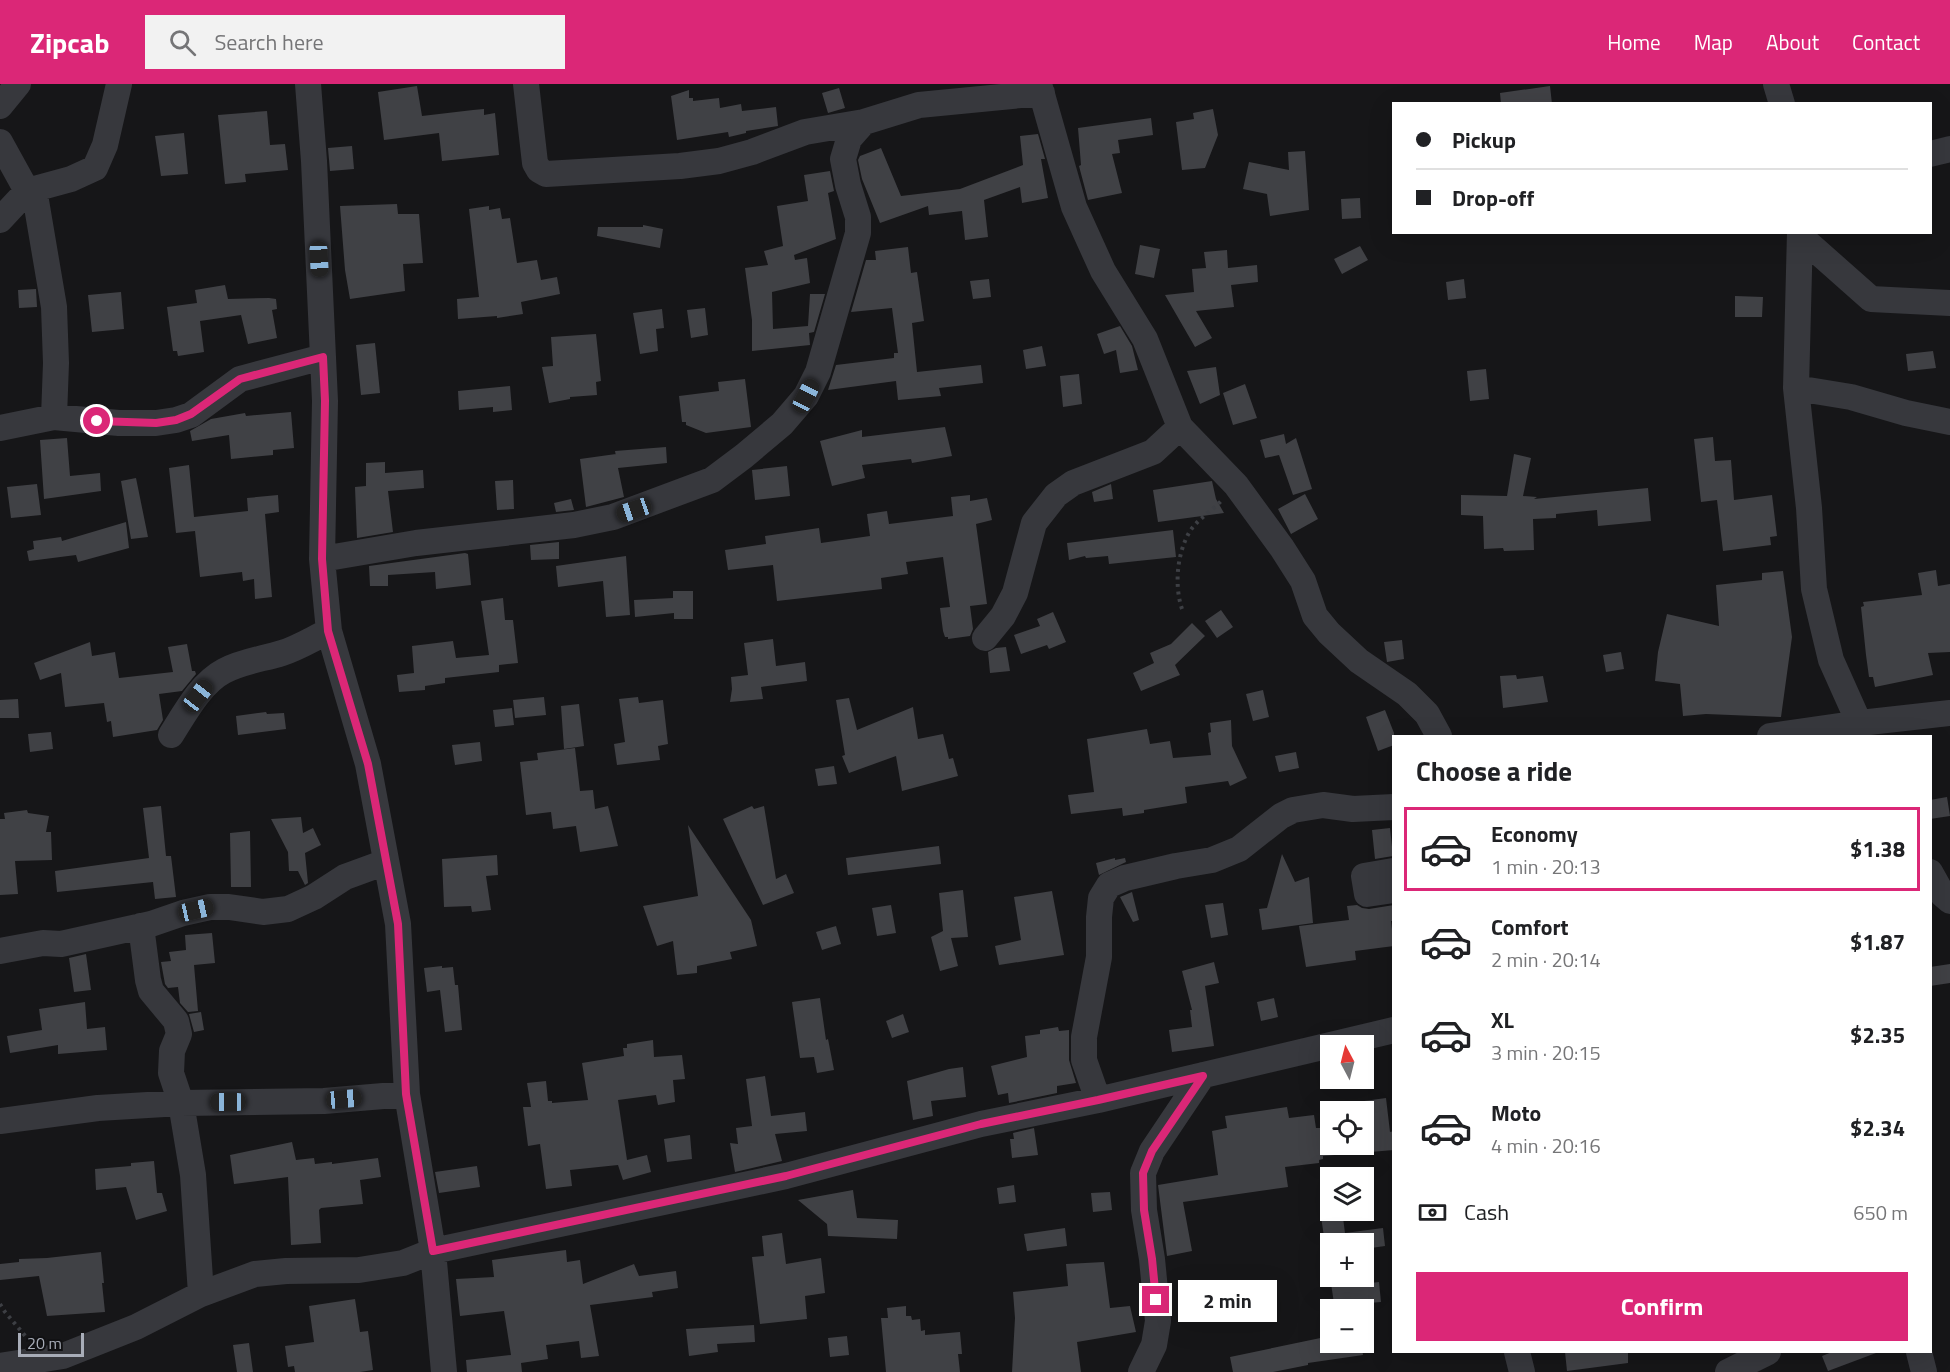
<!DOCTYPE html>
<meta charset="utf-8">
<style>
:root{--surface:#fff;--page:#f2f2f2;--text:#202124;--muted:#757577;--line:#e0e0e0;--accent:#db2777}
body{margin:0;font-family:"Titillium Web",sans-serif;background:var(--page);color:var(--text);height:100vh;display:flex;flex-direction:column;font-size:22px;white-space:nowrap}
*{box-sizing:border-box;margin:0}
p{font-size:20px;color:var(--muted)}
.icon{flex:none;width:33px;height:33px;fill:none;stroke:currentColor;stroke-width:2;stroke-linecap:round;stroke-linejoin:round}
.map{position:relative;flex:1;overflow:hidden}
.sheet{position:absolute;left:1392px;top:651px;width:540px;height:618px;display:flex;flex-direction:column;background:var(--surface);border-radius:0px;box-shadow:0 6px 24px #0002}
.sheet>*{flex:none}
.top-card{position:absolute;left:1392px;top:18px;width:540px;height:132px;border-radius:0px;box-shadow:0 6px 24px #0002;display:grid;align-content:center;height:132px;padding:0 24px;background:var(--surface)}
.needle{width:39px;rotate:353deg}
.tools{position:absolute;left:1320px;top:951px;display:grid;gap:12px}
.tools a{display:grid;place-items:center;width:54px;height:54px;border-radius:0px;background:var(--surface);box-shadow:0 6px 24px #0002;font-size:30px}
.scale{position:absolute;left:18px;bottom:15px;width:66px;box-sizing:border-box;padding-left:6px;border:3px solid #a8adb8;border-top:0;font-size:16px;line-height:21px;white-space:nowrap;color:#a8adb8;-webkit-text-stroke:4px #111113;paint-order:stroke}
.end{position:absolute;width:27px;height:27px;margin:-14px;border:8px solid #db2777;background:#fff;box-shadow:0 0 0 3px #fff}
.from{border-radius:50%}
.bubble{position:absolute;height:42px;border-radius:0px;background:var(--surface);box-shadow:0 6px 24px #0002;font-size:20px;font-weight:700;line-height:42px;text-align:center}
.car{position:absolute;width:18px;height:36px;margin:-18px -9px;border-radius:8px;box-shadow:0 0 4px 2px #0007;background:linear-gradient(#222 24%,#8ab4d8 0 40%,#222 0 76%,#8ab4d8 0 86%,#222 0)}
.top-card b{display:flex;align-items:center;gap:21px;height:57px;font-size:22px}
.top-card b+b{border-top:2px solid var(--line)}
.top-card i{width:15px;height:15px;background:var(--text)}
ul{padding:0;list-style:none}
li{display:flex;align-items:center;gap:18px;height:84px;margin:0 12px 9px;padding:0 12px;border:3px solid transparent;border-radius:0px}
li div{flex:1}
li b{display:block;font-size:22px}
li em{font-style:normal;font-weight:700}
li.selected{border-color:var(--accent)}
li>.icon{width:54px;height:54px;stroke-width:1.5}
h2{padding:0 24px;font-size:27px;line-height:72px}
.pay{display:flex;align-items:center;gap:15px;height:66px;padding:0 24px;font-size:22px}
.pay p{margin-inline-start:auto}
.primary-button{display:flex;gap:12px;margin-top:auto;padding:12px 24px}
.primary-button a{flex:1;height:69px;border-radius:0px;background:var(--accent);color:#fff;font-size:24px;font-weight:700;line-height:69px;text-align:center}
header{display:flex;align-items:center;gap:36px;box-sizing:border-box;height:84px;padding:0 30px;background:var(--accent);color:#fff}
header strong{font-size:28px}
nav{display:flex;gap:33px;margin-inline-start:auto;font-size:21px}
.search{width:420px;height:54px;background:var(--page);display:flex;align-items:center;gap:15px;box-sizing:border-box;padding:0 21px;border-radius:0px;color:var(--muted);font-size:22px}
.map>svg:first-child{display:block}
.building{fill:#404145}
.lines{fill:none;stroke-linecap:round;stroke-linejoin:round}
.path{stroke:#3d3f44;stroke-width:4;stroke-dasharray:3 4.5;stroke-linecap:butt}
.minor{stroke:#37383d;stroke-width:26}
.route{stroke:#db2777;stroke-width:8}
</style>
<header>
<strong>Zipcab</strong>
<div class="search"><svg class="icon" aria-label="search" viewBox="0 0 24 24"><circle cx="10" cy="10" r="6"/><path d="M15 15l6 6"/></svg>Search here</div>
<nav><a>Home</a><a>Map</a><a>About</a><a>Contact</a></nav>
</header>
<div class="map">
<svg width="1950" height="1288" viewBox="0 0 1950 1288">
<rect width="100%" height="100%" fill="#161618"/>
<path class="building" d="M417,2L422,32L473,26L484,25V31L495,29L499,71L442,77L439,49L384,56L378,8Z
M1550,2L1552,20H1501L1500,9Z
M839,4L845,24L828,29L822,9Z
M689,6V14H693V17L719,14L720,24L741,20L742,27L776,23L778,42L746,47V49L729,53L728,48L677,56L671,12Z
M1213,25L1218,51L1205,84L1182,86L1176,38L1194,35L1193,29Z
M267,27L270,61L285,60L288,86L245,90L246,98L225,100L218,31Z
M1151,34L1153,51L1118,56L1120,69L1112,70L1122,109L1088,116L1079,82L1081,81L1078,44Z
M184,49L188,90L161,92L155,52Z
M1038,50L1045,75H1041L1048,114L1022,119L1020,103L984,116L988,153L965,156L962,127L929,131L928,122L880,139L862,95L858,76L860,72L881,64L901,112L960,105L1023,81L1020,52Z
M352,62L354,85L330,87L328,64Z
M1305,67L1309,126L1270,132L1267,110L1243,105L1249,78L1289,86L1288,68Z
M830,87L834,107L828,109L836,155L794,171L795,176L807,174L810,199L772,208L773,245L808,242L810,210H825L814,248L809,249L810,261L752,267V236L745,184L768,181L764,167L783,162L777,122L808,117L804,91Z
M1360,114L1361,134L1342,135L1341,115Z
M397,120L398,130H419L423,179L403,180L405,207L350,215L345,186L340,122Z
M489,122V126L500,124L502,135L510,134L517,179L537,176L541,196L557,193L560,210L521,218L523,230L497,234V232L458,235L457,215L479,213L469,125Z
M643,141L663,145L660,164L597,152L598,143H643Z
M1140,161L1160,165L1154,194L1135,190Z
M1360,162L1368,176L1342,190L1334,175Z
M908,163L911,189L917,188L924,237L912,239L917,288L981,281L983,299L939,304L941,312L898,316L896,297L828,306L836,281L894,274V269H898L892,224L851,228L866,176H876L875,167Z
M1227,166L1228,184L1257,181L1258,198L1231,201L1234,223L1196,227L1212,254L1195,263L1165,211L1194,208L1192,185L1206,184L1204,168Z
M989,195L991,213L973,215L970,197Z
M1464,195L1466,214L1448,216L1446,198Z
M225,201L228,215L269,214L276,215L277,225L272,226L277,254L248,260L241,231L200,237L204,268L178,272L177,267H173L167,223L197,219L195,206Z
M36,205L37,223L19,224L18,206Z
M121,208L124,245L92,248L88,211Z
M1735,212L1763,213L1762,233H1735Z
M705,224L708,251L691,254L687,226Z
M662,225L664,244L656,245L658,267L640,270L633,229Z
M1120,242L1132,262L1138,286L1120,289L1116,266L1104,270L1097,250Z
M596,250L601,297L596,298L597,311L570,313V315L549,319L542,283L553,282L551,253Z
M375,259L380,309L361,311L356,261Z
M1042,262L1046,282L1026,285L1023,266Z
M1933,267L1936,284L1908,287L1906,270Z
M1216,283L1220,311L1200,320L1187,287Z
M1486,285L1489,315L1470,317L1467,287Z
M1079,290L1082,320L1063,323L1060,292Z
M745,295L751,343L706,349L686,341V338H682L679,312L719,307L718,298Z
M1245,300L1257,334L1233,341L1223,309Z
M510,302L512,326L493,328V323L459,326L458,307Z
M291,328L294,364L273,366V371L231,375L229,351L192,357L190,347L211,335L245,329L246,332Z
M945,343L952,372L912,379L911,375L862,381L865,394L832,402L820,357L862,346V353Z
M1284,350L1286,360L1296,354L1312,405L1293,411L1279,371L1265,374L1260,356Z
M1713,353L1715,377L1731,376L1734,416L1772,411L1777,452L1770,453L1771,461L1723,467L1717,416L1701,418L1694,355Z
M67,354L70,392L100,389L101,407L44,415L40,356Z
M666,363L667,379L618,384L624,413L586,423L580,375L616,370L617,377L615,367Z
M1514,370L1531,374L1523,412L1537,413L1534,415L1648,404L1651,437L1598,442L1597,426L1556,430V434L1533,435L1534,466L1504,467L1503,464L1484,465L1483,432L1461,431V411L1507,412Z
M385,378V389L423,386L424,404L388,407L393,448L357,454L355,403L366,402V379Z
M189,381L194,433L248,427L247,414L278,411L279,428L265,430L272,513L255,515L254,495L243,497L242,488L200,493L195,447L176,449L169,384Z
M787,382L790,412L755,416L752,386Z
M136,394L148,453L131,455L121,397Z
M513,396L514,425L497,426L495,397Z
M1212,397L1216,415L1224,429L1158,438L1153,406Z
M37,400L41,431L11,434L7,403Z
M1111,400L1113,415L1094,418L1092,408Z
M1305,410L1318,435L1291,450L1278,425Z
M970,411V417L987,414L992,436L976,440L987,520L970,522L973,545L970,552L948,555V553H945L943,547L940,524L950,523L943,473L906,478L908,490L881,494L882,505L777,517L773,481L728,486L725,466L766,460L765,452L819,444L821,459L870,452L867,430L887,427L889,440L953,432L951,413Z
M571,415L574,426L556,428L554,419Z
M126,438L129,464L78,478L76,471L29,477L27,467L34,465L33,457L61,453L62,457Z
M1173,446L1176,473L1109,480L1108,472L1086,474L1085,472L1069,476L1067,459Z
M559,458V475L531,476L530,461Z
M465,469L468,470L471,501L436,505L435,488L388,491V502H370L369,482Z
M626,472L630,531L606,533L603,497L558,503L556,482Z
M1936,486L1938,502L1950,500V568L1928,569L1933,591L1875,603L1873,593H1869L1866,571L1861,523L1864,522L1863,518L1922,511L1918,489Z
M1783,487L1792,553L1781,633L1706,630L1683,632L1680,600L1655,597L1658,568L1667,530L1719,542L1716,501L1762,496V489Z
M673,507H693V535H674V529L635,533L634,516L673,514Z
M503,514L505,536H513L518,579L499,581V588L445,594V599L425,602V606L399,608L397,591L414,589L412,562L453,557L456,574L489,571L481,517Z
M1221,526L1233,543L1217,554L1205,537Z
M1053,528L1066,558L1049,565L1047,561L1021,570L1014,551L1040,542L1037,535Z
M1192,539L1205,552L1175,581L1180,591L1141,607L1133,589L1154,579L1150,569L1171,560Z
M773,555L776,582L805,578L807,597L761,603L763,615L730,618L732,605L731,593L748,591L744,559Z
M1402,556L1404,575L1387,578L1384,558Z
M90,558L92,572L115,568L119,594L173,588L168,563L187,560L192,587H195L196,590L182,607L159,610L163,636L157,646L113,653L111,637L107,638L104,619L65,623L61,589L40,596L34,579Z
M1006,563L1010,587L990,589L988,568L996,564Z
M1621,568L1624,585L1606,588L1603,571Z
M1516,591L1517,595L1543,592L1548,618L1503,624L1500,592Z
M1263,606L1269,633L1253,637L1246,610Z
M544,613L546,631L515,634L513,616Z
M638,613L639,619L663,616L668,660L658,662L660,676L617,681L614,660L625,658L619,615Z
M849,614L857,646L913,623L918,655L943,650L949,675L953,674L958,692L902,707L896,672L849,689L842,672L845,671L836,616Z
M18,615L19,634H0V616Z
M579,620L584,662L564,665L561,622Z
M512,624L514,641L495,643L493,626Z
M1385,626L1394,649V661L1378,667L1366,633Z
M266,628L267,630L284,629L286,645L238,651L236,632Z
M1231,636L1232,662L1247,694L1230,702L1228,697L1185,703L1187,719L1144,726V729L1123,732L1122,724L1071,730L1068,711L1094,708L1087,655L1147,645L1150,660L1170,657L1173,674L1211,671L1208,649L1211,648L1210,639Z
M51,648L53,665L30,668L28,650Z
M480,658L482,677L455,681L452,661Z
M575,664L580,707L593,706L595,725L608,722L618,762L580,768L576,742L553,745L551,728L526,731L520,678L538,676L537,669Z
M1296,668L1299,684L1279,688L1275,672Z
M834,682L837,700L818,702L815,685Z
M1947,713L1950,732L1930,735V716Z
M161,722L166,772H171L176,813L155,815L153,798L57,808L55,787L149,774L143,724Z
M752,722L754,725L764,722L776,795L786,790L794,809L763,821L723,735Z
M27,726L28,729L49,732L46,748H51L52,776L15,777L18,810L0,811V735H5L4,729Z
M301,733L303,749L313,744L321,761L305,769L308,799L305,801L298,787H289L288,768L271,735Z
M688,741L751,836L757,862L730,868L732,875L697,882V889L677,891L673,857L657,862L643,822L698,812Z
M1390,744L1393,772L1375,775L1372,746Z
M250,747L251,803H231L230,749Z
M939,762L941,780L848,791L846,774Z
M1282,770L1295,798L1309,793L1313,839L1262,846L1259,825L1267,824Z
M497,771L498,791L486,792L491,826L472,828L471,822L444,823L442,775Z
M1115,774V776L1125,774L1126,778L1099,791L1096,779Z
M963,806L968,853L951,854L958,882L940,887L931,853L943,847L939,809Z
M1052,807L1064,871L999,881L995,862L1021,856L1014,813Z
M1132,808L1139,836L1133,838L1120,813Z
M1223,819L1228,851L1211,854L1205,821Z
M891,821L896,849L877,852L872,824Z
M1357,821L1362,824L1369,825L1394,821V837H1391L1394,862L1355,867L1356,876L1306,883L1299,842L1349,836L1347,822Z
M836,842L841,860L822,866L816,848Z
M212,849L215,879L194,881L198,927L188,928L180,919L178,903L168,904L165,900L161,878L171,877L169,868L186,866L185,851Z
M86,870L91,906L74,908L69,874Z
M1214,878L1219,899L1205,902L1214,962L1172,968L1169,946L1192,943L1190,926H1192L1182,887Z
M1950,880V899L1930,902V883Z
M442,882V884L453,883L455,901H458L462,946L445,948L440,906L427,908L424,884Z
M820,914L826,956L828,955L834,986L817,989L814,973L800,974L792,918Z
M1274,914L1278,933L1261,937L1257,918Z
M85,918L87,945L105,943L107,966L58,970V961L10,969L7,952L42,946L39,925Z
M201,928L204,946L194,948L189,930Z
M903,930L909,948L892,954L886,937Z
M1058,943L1059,947L1069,946V976L1076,999L1057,1002V1009L1009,1019L1008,1009L998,1011L991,982L1027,973L1025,952L1040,950V946Z
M653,956L654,973L682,971L685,995L673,996L675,1018L658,1021L656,1011L618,1016L627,1076L647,1071L651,1088L623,1096L618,1081L570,1086L572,1102L546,1105L540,1060L528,1062L523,1023H531L527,999L546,997L548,1017H552V1019L588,1016L582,979L624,972L623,964H627V960Z
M963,983L966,1013L931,1017L933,1032L913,1036L907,997L949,985Z
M765,992L771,1032L805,1028L807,1047L775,1050L782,1077L735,1088L730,1059L738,1060L736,1044L752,1042L746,995Z
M1386,1014L1390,1048L1394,1047V1066L1323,1072V1075L1319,1076V1079L1285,1083L1288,1103L1183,1118L1192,1167L1167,1172L1158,1101L1218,1091L1212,1047L1227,1044L1225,1032L1287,1023L1289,1034L1314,1031L1316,1044H1330V1060H1364V1028H1358L1357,1018Z
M1034,1044L1038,1071L1012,1074L1010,1055H1014L1013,1049Z
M690,1051L692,1075L667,1078L664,1055Z
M292,1058L296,1076L314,1074L315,1080L332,1078V1080L378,1074L381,1093L360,1096L363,1120L321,1124L319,1126L321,1159L291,1161L288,1093L234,1100L230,1071Z
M154,1077L157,1109H162L167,1127L136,1136L126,1103L96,1106L95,1085L131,1082V1079Z
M477,1082L480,1103L439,1109L435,1088Z
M1014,1101L1016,1118L999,1120L997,1104Z
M853,1106L857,1134L898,1136L897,1155L828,1152L827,1140L798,1116Z
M1110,1108L1112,1126L1093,1128L1091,1109Z
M1320,1126H1342L1345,1149L1383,1144L1385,1162L1364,1165V1160H1330V1192H1352L1353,1201L1379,1198L1381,1218L1356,1220L1357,1226H1335Z
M1065,1144L1067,1162L1027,1167L1024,1150Z
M782,1149L786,1180L821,1174L825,1209L805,1212L807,1235L760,1240L752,1173L764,1172L762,1152Z
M566,1166L567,1178L580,1176L583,1200L634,1180L639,1192L676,1187L678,1204L652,1208L653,1213L590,1221L599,1272L581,1274L579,1257L546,1261L548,1275L521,1279L522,1288H467L466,1276L511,1271L504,1227L460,1232L456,1195L494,1193L492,1176Z
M101,1168L104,1199H102L105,1228L47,1232L39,1192L0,1196V1180L19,1178V1175L47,1174Z
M1104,1178L1110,1224L1130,1222L1136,1248L1077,1258L1081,1288H1012L1015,1234L1013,1208L1068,1202L1066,1180Z
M355,1215L360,1248L368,1247L373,1286L360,1288H295L294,1282L288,1283L285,1262L314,1258L309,1222Z
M906,1222V1232H911L912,1236L920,1235L921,1247L925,1246V1251L960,1248L962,1270H958L960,1288H886L881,1234H888L887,1224Z
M754,1241L755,1258L717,1260L718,1268L689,1272L686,1245Z
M847,1252L849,1271L830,1273L828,1254Z
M1330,1252V1258H1361L1363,1271L1308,1279V1281L1273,1288H1233L1230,1273Z
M249,1259L253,1288H237L233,1261Z
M1565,1268H1628V1279L1567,1287Z
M1832,1268H1876V1269L1828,1287L1822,1272Z"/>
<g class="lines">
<path class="path" d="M1182,525C1174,501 1177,469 1190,447C1198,435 1212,427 1221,417
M0,1220L5,1228L27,1254"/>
<path class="minor" d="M308,0L314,77L325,317L322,475L329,547L368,680L398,840L407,1010L433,1167L444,1288
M526,0L535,79L539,86L546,90L680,82L719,77L752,68L805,48L864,38
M1039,0L1074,123L1103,187L1145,255L1180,343L1236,401L1282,464L1303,497L1315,532L1329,549L1359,577L1407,610L1427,630L1439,652
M1776,0L1782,20
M0,22L18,0
M0,58L27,107
M1930,70L1950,65
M34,105L54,223L56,279L54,333
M0,136L27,107L71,95L95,84L105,61L119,0
M1800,148L1796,304L1809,424L1814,505L1831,576L1865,652
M1801,153L1871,215L1950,219
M1796,304L1851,313L1906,329L1950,338
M0,344L54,333L119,339H156L176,336L191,331L240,295L323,273
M322,475L416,459L574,441L613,433L712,396L744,372L782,340L806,312L818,288L858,149V133L848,101L843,75L849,55L864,38L919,21L1042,9
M985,554L1003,532L1015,509L1034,439L1056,411L1073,399L1153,368L1180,343
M171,651C185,629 201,599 224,587C243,577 263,575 282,569C298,564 314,554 329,547
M1770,652L1860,639L1950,629
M1930,788L1943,811L1950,817
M1394,791L1393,787L1364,792L1367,810L1394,806
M141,842L148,896L151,907L176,937L179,950L172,967L171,989L181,1019L193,1091L201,1210
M0,867L43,859L61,860L151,840L183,829L210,823H229L263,828L288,825L314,813L345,793L386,778
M1098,1016L1084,976V953L1099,873V833L1101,814L1109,801L1125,794L1176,782L1212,776L1239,765L1281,732L1293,726L1323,721L1353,725L1394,723
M0,1037L98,1024L181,1019L324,1017L407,1010
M1517,1268L1522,1288
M1919,1268L1924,1288
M0,1282L63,1272L136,1243L201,1210L255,1190L286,1187L359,1186L403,1179L433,1167L786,1092L981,1040L1098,1016L1394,946
M1141,1288L1154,1261L1158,1237L1152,1175L1144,1126L1143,1089L1152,1067L1203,991
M1728,1288L1768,1268"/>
</g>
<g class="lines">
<path class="route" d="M97,337L156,339L176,336L191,330L240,295L323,273L325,317L322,475L328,547L368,680L398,840L406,1010L433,1167L786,1092L981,1040L1098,1016L1203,992L1152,1067L1143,1089L1144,1126L1152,1175L1156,1216"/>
</g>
</svg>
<div class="tools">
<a><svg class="needle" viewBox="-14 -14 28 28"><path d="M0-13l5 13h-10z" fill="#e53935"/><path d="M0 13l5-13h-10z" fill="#757577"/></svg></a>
<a><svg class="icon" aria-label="locate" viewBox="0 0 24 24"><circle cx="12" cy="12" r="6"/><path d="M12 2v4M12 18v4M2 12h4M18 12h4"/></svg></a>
<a><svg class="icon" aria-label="layers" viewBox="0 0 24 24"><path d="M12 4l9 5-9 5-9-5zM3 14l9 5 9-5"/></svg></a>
<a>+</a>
<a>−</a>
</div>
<div class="scale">20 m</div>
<i class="end from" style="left:97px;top:337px"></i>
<i class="end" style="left:1156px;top:1216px"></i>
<div class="bubble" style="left:1178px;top:1196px;width:99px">2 min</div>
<i class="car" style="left:319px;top:175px;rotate:177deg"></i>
<i class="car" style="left:806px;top:312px;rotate:27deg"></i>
<i class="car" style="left:634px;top:426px;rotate:251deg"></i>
<i class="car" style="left:198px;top:612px;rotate:38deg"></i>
<i class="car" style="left:196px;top:826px;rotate:77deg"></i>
<i class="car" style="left:344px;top:1015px;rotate:85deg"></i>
<i class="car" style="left:228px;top:1018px;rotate:270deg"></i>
<div class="top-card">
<b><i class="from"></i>Pickup</b>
<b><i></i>Drop-off</b>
</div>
<section class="sheet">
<h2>Choose a ride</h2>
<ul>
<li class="selected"><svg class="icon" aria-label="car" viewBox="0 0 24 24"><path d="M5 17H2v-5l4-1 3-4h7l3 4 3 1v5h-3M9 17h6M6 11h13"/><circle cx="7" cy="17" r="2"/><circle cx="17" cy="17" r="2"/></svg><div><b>Economy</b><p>1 min · 20:13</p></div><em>$1.38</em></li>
<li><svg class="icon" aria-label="car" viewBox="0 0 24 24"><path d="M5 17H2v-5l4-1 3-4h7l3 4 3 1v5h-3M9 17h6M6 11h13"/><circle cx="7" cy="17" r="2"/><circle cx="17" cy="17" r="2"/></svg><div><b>Comfort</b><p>2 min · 20:14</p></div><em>$1.87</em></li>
<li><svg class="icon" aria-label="car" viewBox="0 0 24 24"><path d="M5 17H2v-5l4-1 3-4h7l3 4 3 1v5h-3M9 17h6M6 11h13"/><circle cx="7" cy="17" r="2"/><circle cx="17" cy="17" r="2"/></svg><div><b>XL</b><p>3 min · 20:15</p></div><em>$2.35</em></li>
<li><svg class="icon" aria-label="car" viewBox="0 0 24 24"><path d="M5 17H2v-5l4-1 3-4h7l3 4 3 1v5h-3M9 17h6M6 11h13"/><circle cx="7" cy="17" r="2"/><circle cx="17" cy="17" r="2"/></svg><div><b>Moto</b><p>4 min · 20:16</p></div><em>$2.34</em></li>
</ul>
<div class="pay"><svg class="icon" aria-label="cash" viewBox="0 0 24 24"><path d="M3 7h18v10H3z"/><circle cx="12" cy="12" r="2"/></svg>Cash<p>650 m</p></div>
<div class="primary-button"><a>Confirm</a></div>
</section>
</div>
